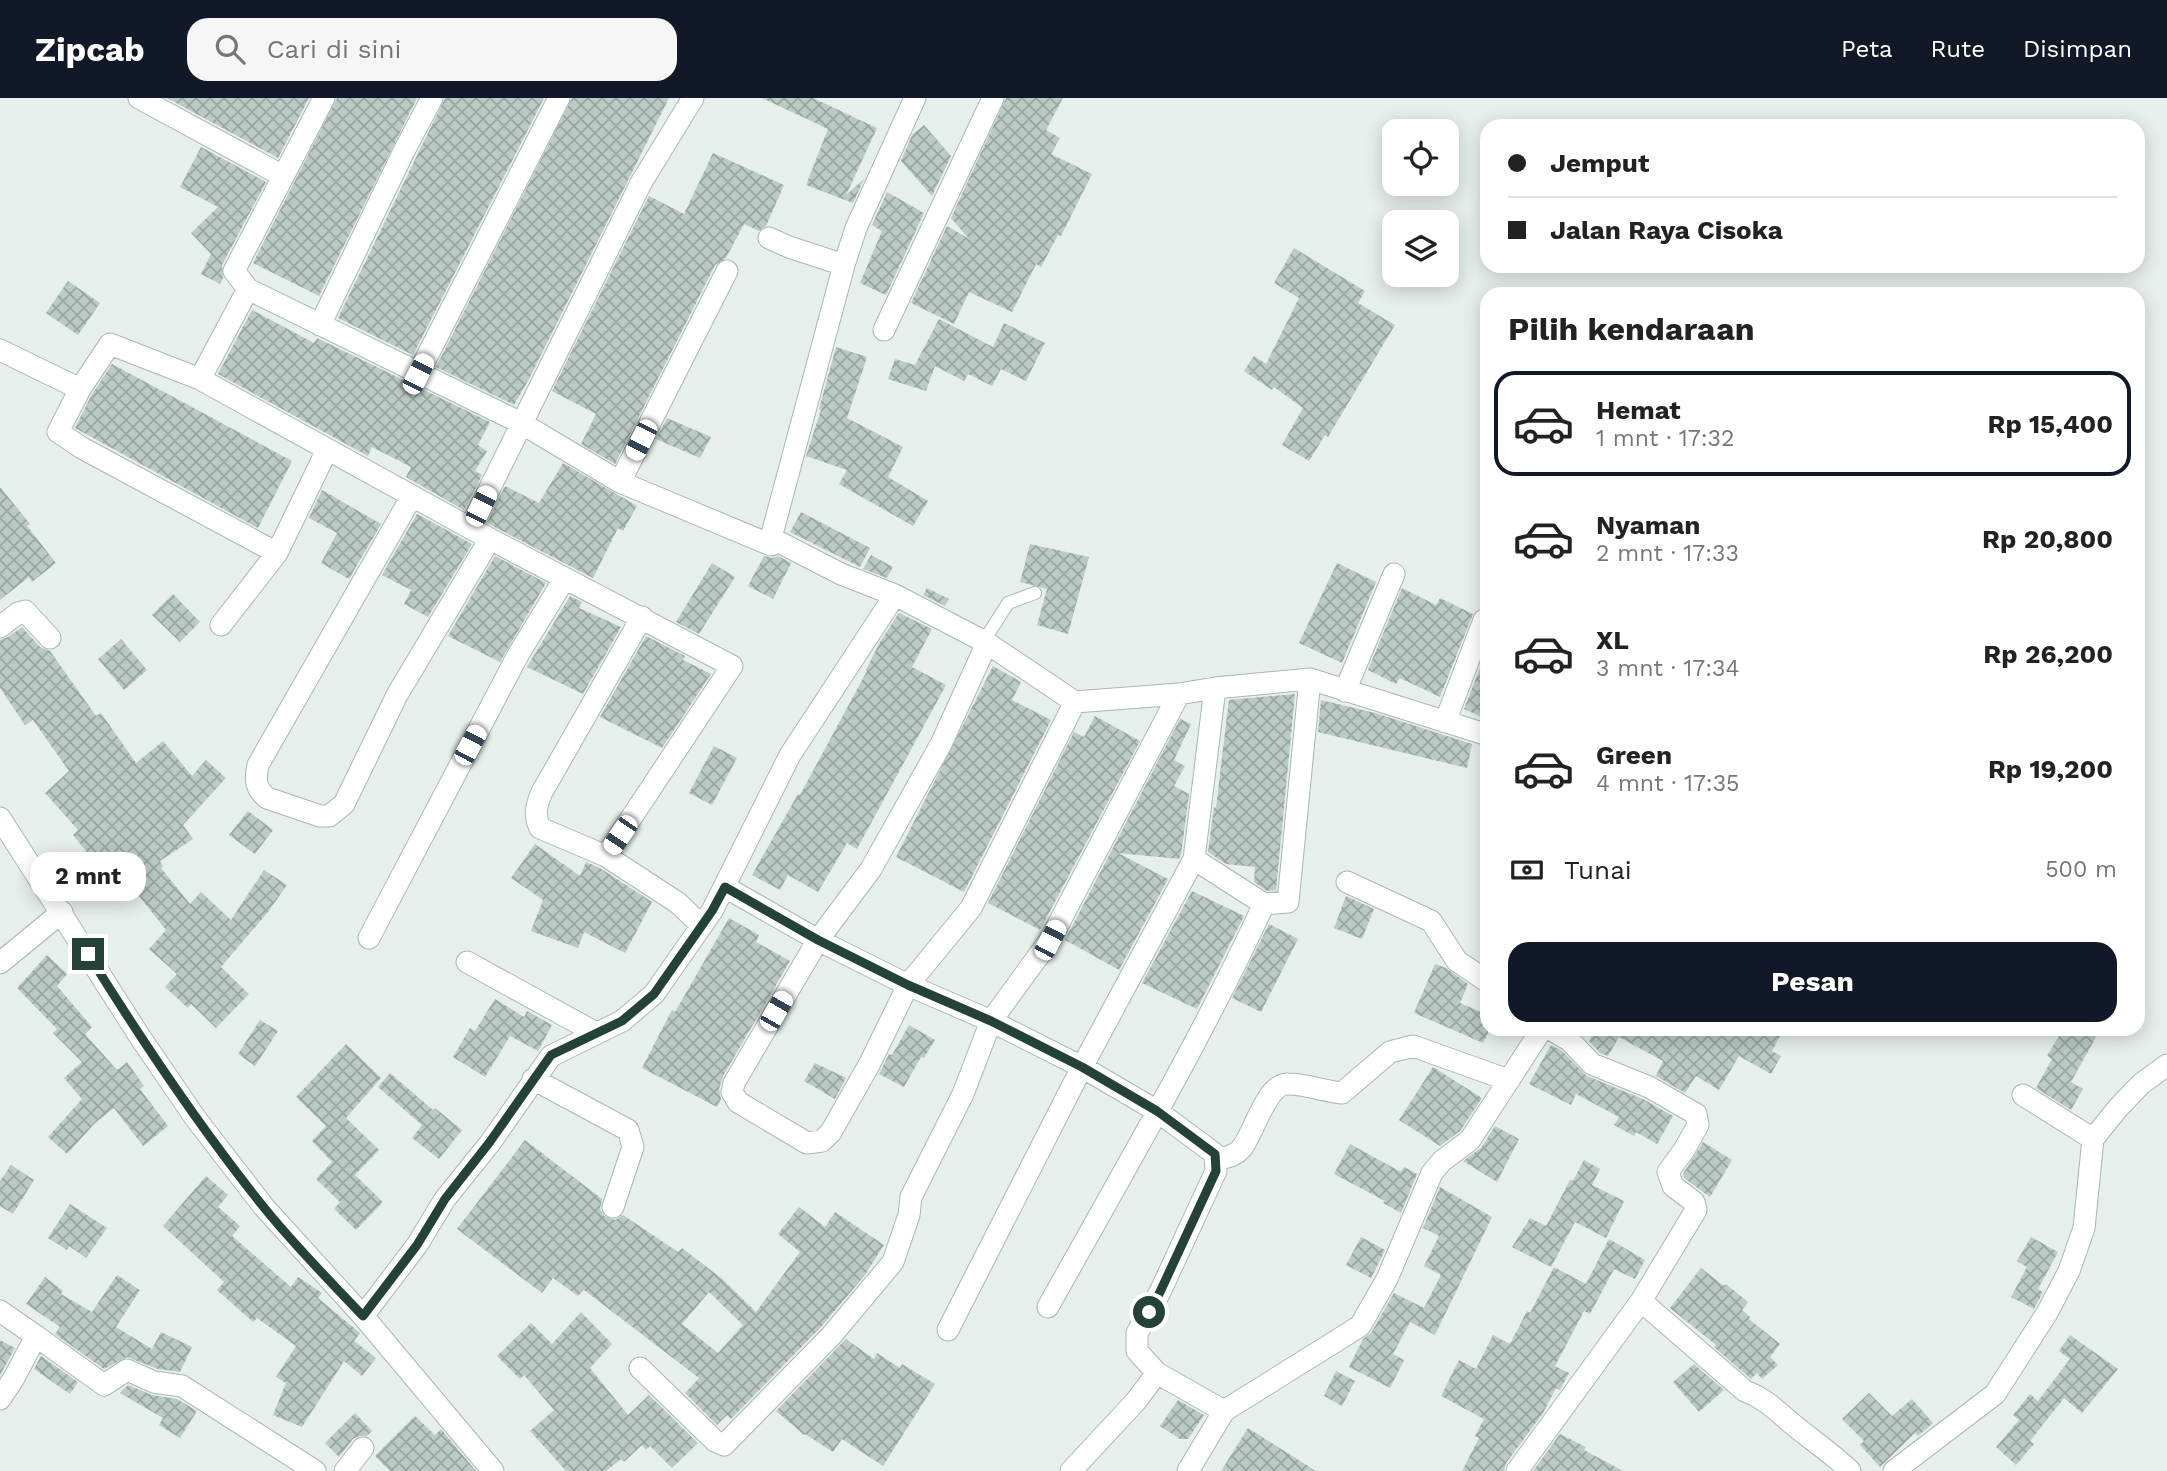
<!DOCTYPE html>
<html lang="id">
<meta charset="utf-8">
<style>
:root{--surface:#fff;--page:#f6f6f6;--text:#222;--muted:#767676;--line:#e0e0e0;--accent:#111827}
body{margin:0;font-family:"Work Sans",sans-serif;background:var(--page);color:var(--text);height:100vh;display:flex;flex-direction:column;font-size:26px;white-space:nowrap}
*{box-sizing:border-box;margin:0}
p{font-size:23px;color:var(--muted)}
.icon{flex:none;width:38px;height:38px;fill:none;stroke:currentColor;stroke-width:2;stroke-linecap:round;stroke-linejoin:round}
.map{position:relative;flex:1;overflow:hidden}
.sheet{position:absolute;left:1480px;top:189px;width:665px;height:749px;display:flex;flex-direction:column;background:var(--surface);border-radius:21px;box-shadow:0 4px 18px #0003}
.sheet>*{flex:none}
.hud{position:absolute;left:1480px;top:21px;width:665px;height:154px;border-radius:21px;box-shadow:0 4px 18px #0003;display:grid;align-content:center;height:154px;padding:0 28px;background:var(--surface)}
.controls{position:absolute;left:1382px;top:21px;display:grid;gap:14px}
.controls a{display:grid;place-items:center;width:77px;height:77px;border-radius:14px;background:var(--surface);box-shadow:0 4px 18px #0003;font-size:35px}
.end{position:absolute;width:32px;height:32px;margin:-16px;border:9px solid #24423a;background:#fff;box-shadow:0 0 0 4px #fff}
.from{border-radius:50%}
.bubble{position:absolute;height:49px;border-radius:21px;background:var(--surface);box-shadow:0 4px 18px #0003;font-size:23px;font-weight:700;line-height:49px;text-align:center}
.car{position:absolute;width:21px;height:42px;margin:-21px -10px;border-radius:9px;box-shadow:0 0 5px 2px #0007;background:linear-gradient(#fff 24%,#345 0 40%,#fff 0 76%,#345 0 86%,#fff 0)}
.hud b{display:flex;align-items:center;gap:24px;height:66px;font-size:26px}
.hud b+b{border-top:2px solid var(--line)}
.hud i{width:18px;height:18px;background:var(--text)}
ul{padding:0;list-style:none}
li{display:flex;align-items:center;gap:21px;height:105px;margin:0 14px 10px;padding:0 14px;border:4px solid transparent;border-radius:21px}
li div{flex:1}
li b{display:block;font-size:26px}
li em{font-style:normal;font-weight:700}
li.active{border-color:var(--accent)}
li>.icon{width:63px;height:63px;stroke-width:1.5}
h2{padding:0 28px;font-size:32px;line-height:84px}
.pay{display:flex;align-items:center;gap:18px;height:77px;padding:0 28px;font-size:26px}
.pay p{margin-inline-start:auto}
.cta{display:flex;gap:14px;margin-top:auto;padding:14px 28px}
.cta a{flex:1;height:80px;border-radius:21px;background:var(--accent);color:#fff;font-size:28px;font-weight:700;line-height:80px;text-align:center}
header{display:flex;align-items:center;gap:42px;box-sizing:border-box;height:98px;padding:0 35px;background:var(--accent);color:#fff}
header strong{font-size:33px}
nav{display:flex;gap:38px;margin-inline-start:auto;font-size:24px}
.search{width:490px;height:63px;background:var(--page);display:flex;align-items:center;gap:18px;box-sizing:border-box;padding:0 24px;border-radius:21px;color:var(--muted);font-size:26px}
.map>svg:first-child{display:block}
.building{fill:url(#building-cross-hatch);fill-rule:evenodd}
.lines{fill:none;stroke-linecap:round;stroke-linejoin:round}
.service-casing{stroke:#a8b8b2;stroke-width:14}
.minor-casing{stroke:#a8b8b2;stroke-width:23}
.tertiary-casing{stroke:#a8b8b2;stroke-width:23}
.service{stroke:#fff;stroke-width:12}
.minor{stroke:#fff;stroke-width:21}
.tertiary{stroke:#fff;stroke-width:21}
.route{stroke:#24423a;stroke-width:9}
</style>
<header>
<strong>Zipcab</strong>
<div class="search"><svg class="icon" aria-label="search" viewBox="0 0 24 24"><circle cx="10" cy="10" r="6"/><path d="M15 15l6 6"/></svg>Cari di sini</div>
<nav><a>Peta</a><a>Rute</a><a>Disimpan</a></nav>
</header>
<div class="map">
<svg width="2167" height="1373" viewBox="0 0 2167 1373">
<defs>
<pattern id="building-cross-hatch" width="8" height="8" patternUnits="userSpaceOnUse" patternTransform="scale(1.75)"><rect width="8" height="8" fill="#bbcac4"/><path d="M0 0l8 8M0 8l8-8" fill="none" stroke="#98a6a0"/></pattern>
</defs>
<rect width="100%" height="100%" fill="#e6efeb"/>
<path class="building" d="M167,0H309L278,60Z
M337,0H417L319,198L253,165Z
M445,0H544L413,257L338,220Z
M572,0H669L529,281L514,307L436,269Z
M762,0H813L877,30L846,97L864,81L853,105L806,87L828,31Z
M1006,0H1063L1046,32L1060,40L1051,56L1092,76L1061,138L1058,137L1041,169L1036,166L1012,214L969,194L954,226L911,205L947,128L969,141L951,120Z
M924,27L951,58L932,98L901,63L912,37Z
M201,49L266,84L222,167L223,180L220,186L201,176L211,156L191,135L218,109L180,89Z
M713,55L784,87L766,128L759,133L744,126L726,160L715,167L615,366L581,346L596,316L552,293L649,98L684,116Z
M887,94L924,115L886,197L860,185L882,133L872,127Z
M1294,150L1365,193L1358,205L1395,227L1328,339L1325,337L1309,363L1282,347L1303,310L1274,289L1272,292L1244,273L1254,258L1266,266L1299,200L1274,185Z
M68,183L100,205L78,237L46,215Z
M252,212L314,245L317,240L490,324L478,347L487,353L475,373L482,377L464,412L406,379L411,369L372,349L368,358L218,276Z
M939,221L993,249L1004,225L1045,245L1026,283L1001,271L992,288L968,276L964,283L935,268L926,293L888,281L895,261L915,267Z
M836,249L867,259L847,320L903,349L888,379L928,403L913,428L839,386L847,372L806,358L821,312L819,311Z
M112,266L292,363L258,430L75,330L91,298Z
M667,320L711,339L700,360L656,341Z
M563,365L637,408L623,433L618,430L593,480L487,425L505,388L539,405Z
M0,389L30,426L27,428L56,465L32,484L29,479L0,502Z
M322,392L381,426L349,481L321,465L337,435L309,420Z
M801,414L870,450L860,469L790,434Z
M417,416L472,446L428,519L404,506L411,492L382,477Z
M1030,446L1089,459L1068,536L1037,527L1047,491L1020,484Z
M871,457L893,469L887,480L863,471Z
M495,458L546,485L500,564L448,538Z
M764,458L772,460L778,458L791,465L773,501L748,488Z
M712,465L735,479L699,536L676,524Z
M1337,465L1376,484L1342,565L1299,545Z
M927,490L949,501L945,508L923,497Z
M1402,490L1436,507L1440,500L1473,516L1440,599L1400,580L1396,586L1368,572Z
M173,496L200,524L180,544L152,517Z
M570,498L582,504L579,510L621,529L583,596L527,569Z
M899,515L932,531L912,569L946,587L857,751L847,745L818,794L788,777L780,792L752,777L798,696L800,697L867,573L866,572L880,544Z
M22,529L40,549L50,553L96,618L101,615L136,665L163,643L192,678L206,662L226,680L183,727L193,741L160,763L163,768L161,770L190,806L201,794L231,822L264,772L287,787L268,814L221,869L249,896L216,930L191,906L188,910L165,889L177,876L149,851L166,832L135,793L137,791L112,758L99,769L73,737L78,732L45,695L69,673L33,622L25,627L0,590V542L8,539Z
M646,538L685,558L683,562L711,576L662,650L600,619Z
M121,541L147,572L124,592L98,561Z
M1488,550V622L1464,611Z
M993,568L1021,584L1012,602L1051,622L964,794L896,759Z
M1295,596L1276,792L1267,793L1254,784L1255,769L1226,766L1208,754L1214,709L1216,710L1227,617L1229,602Z
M1321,602L1375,615L1472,646L1467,670L1318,634Z
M1095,618L1140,643L1040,832L988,805L1074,634L1084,639Z
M1180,621L1191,626L1174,662L1185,668L1174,688L1189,696L1181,757L1179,761L1118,755L1168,781L1119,872L1065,842Z
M714,648L737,660L712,707L689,695Z
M248,713L273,732L255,756L229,737Z
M535,746L580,778L586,764L600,770L652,804L625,855L584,834L578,850L531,833L543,802L511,780Z
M1192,793L1244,818L1197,911L1142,885Z
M1346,798L1374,811L1362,841L1334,830Z
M729,820L759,837L756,844L790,863L723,978L719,991L721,1001L717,1009L642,970L672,912L675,914Z
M1269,826L1298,841L1261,914L1232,900Z
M47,857L67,876L57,888L92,929L85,936L117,972L127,964L144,988L140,991L168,1028L143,1048L114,1010L95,1025L67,1056L48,1039L82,1001L64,980L82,964L53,935L57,931L17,890Z
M1435,866L1446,870L1468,886L1460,905L1488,917V935L1483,945L1414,915Z
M495,901L524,919L527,913L552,927L538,953L510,938L485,979L453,959L470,930L475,933Z
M260,922L278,933L255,968L238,956Z
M909,927L935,942L924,960L921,959L904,989L879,976L889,956L892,957Z
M1595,931H1784L1772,953L1781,958L1771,976L1739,958L1719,992L1696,978L1685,995L1656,978L1663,963L1619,939L1608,958L1600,955L1589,943Z
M2063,931H2082L2096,939L2071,984L2083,991L2071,1012L2036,990L2052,961L2047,958Z
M346,946L381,980L346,1020L379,1052L355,1077L383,1104L356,1132L334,1111L340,1104L316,1081L332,1064L312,1043L326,1028L296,999Z
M1551,947L1561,952L1587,978L1643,1001L1673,1018L1657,1046L1636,1034L1634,1038L1614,1027L1619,1019L1576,996L1571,1007L1529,986Z
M815,965L846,980L835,1001L804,983Z
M1433,969L1482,1000L1460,1033L1440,1048L1399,1022Z
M390,975L433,1012L435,1010L462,1032L439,1061L412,1040L422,1027L378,989Z
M1495,1028L1519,1041L1497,1084L1463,1063L1481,1050Z
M525,1042L602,1101L600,1111L604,1118L615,1122L623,1117L678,1154L682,1150L721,1180L756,1214L800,1154L778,1136L799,1109L825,1129L835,1114L884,1147L865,1177L821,1229L731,1321L727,1317L717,1327L685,1295L699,1280L584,1192L578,1198L553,1180L542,1195L457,1131ZM709,1194L743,1227L718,1255L682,1226Z
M1703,1044L1732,1062L1710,1099L1684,1080L1683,1076Z
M1350,1046L1401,1074L1404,1069L1417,1076L1401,1115L1383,1105L1385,1103L1334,1076Z
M1584,1062L1600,1071L1592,1087L1624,1103L1606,1140L1575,1124L1551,1169L1512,1149L1530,1120L1546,1128L1570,1082L1573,1083Z
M11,1067L34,1082L13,1116L0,1108V1083Z
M206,1078L228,1097L218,1109L240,1128L232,1138L291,1189L298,1179L322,1195L318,1200L360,1235L354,1243L376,1260L362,1278L344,1263L302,1329L273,1317L286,1285L276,1279L296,1248L257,1220L253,1224L217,1192L224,1184L163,1128Z
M1440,1089L1492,1119L1435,1237L1410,1224L1393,1256L1404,1262L1390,1290L1349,1269L1363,1241L1371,1235L1394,1195L1424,1210L1441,1177L1424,1168L1439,1138L1423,1130Z
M70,1106L107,1130L86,1160L69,1148L67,1152L48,1140Z
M1361,1139L1385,1152L1371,1180L1346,1167Z
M2031,1139L2058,1154L2038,1191L2043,1194L2034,1211L2011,1199L2027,1169L2017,1163Z
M1609,1141L1645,1162L1635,1181L1614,1171L1590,1216L1584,1213L1555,1268L1569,1275L1560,1292L1556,1290L1543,1315L1506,1365L1504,1373H1462L1479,1340L1475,1338L1484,1321L1441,1298L1459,1262L1476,1271L1493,1237L1510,1246L1527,1213L1530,1215L1554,1169L1586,1186Z
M1701,1170L1724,1188L1726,1186L1748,1204L1742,1212L1750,1219L1749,1221L1780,1246L1770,1259L1778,1267L1762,1281L1757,1275L1751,1281L1714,1249L1716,1247L1670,1210Z
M117,1177L140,1192L116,1229L152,1251L161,1234L192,1249L180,1274L158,1271L127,1259L104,1271L55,1236L60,1229L26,1206L45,1179L63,1193L61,1196L92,1214Z
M581,1214L612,1246L590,1270L628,1317L649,1297L698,1345L672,1370L650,1348L646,1352L642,1347L624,1364L621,1361L606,1373H566L530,1333L554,1312L524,1277L520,1281L497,1258L531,1225L552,1246Z
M2070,1237L2118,1271L2082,1315L2064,1300L2030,1343L2034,1346L2016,1367L1996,1349L2019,1322L2013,1317L2030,1296L2038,1303L2070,1261L2059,1253Z
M846,1241L874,1261L877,1255L900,1270L902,1266L935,1286L883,1368L842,1341L833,1354L805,1336L804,1337L776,1313Z
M0,1242L15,1250L0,1277Z
M41,1258L78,1284L70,1296L34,1271Z
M1694,1266L1724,1292L1699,1314L1673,1284Z
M1336,1273L1355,1283L1342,1308L1324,1298Z
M128,1287L152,1297L177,1301L197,1313L180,1340L159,1327L163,1320L120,1295Z
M1869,1295L1892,1318L1912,1301L1933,1325L1918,1338L1915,1335L1880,1369L1860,1347L1864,1343L1842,1321Z
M1178,1302L1204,1317L1188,1341H1180L1160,1328Z
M355,1315L372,1333L367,1338H359L353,1341L339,1359L325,1345Z
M415,1318L435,1337L441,1331L476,1373H390L375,1358Z
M1248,1330L1316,1373H1221Z
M1560,1336L1586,1349L1584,1352L1623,1373H1533Z"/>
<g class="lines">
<defs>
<path id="service" d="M987,545L989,535L1008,505L1035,495"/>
<path id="minor" d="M139,0L283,78
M324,0L234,173L248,191L521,325L620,384L727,173
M769,140L789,149L844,167
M320,227L404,53L432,0
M884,232L993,0
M0,252L80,291
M418,276L559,0
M200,281L248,191
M620,384L771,447
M412,398L258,667C255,681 255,690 267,700L320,718H329L344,706L397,597L490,441
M471,428L641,85L693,0
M277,455L82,350L58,334L80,291L110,246L200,281L490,441L732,568L606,758
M895,497L987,545L1075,604L1179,596
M642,519L542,694C536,707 534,718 540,730L606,758L678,805L701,827
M221,527L277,455L327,352
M0,529L18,515L25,513L50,540
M987,545L941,646L871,771L818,842L734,985L732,994L738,1004L807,1045L822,1043L831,1034L870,965L908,887L971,810L1075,604
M1345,593L1394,476
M1445,624L1484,522
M1194,761L1215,590
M1347,784L1431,823L1457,863L1488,884
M725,789L818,842L908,887L991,923L1082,969L1157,1013L1215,1056L1216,1073L1160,1194L1137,1235V1253L1157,1275L1224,1313
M1264,806L1288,804L1310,581
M369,840L518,557L565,480
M467,864L596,935
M0,865L62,814
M533,981L628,1032L633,1049L613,1109
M2023,997L2093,1041
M1217,1062C1226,1059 1235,1058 1241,1051C1254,1036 1266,985 1288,986C1305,986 1324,993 1342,995L1390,954L1413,948L1508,982
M1641,1203L1745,1293C1764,1300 1775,1311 1790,1324C1810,1341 1832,1355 1850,1373
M0,1213L36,1238L14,1280L0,1301
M363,1218L417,1147L445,1101L490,1045L551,958L622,923L654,896L712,813L790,657L895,497L841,476L777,443L771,447L772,436L844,167L856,130L915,0
M948,1232L1082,969L1194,761L1264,806C1200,944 1122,1076 1048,1209
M36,1238L104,1287L127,1272L154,1284L182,1288L315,1373
M640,1270L715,1343L724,1347L831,1238L893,1164L909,1117L911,1099L963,996L991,923L1050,842L1179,596L1215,590L1310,581L1488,637
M345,1373L363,1350
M1071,1373L1136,1303L1157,1275
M1188,1373L1224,1313L1360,1228L1387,1181L1432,1075L1442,1063L1470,1042L1542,931
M1517,1373L1641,1203L1696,1112L1694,1104L1673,1088L1668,1074L1684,1052L1698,1027L1696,1016L1649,989L1592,966L1569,942L1550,931
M1894,1373L1995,1296L2047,1215L2069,1173L2084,1130L2093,1041L2118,1010L2141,986L2167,967"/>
<path id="tertiary" d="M0,720L140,939L196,1021L264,1109L363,1218L493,1373"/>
</defs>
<use href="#service" class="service-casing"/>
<use href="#minor" class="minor-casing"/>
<use href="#tertiary" class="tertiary-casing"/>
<use href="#service" class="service"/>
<use href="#minor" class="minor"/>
<use href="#tertiary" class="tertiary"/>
</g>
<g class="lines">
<path class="route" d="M88,856C142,943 198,1027 262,1107C293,1146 329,1182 363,1218L417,1147L445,1101L489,1045L551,957L622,923L654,896L712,813L725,789L818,842L908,887L991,923L1082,969L1157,1013L1215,1056L1216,1073L1160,1194L1149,1214"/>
</g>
</svg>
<div class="controls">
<a><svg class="icon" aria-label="locate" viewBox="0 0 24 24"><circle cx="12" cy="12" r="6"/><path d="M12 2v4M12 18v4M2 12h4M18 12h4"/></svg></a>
<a><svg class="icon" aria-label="layers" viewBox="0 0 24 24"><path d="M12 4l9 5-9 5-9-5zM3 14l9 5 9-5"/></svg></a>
</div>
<i class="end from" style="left:1149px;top:1214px"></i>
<i class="end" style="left:88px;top:856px"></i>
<div class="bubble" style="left:30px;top:754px;width:116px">2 mnt</div>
<i class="car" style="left:418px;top:276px;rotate:27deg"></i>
<i class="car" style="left:641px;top:342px;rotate:207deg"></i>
<i class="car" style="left:481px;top:408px;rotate:26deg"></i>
<i class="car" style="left:470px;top:647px;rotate:28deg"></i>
<i class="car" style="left:620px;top:737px;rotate:214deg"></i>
<i class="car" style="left:1050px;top:842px;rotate:28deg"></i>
<i class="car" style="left:776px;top:913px;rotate:30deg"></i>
<div class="hud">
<b><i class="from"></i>Jemput</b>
<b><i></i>Jalan Raya Cisoka</b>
</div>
<section class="sheet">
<h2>Pilih kendaraan</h2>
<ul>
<li class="active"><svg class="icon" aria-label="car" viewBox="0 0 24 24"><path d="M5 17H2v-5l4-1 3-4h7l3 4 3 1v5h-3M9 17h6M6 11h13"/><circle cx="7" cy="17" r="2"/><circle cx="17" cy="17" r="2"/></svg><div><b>Hemat</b><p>1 mnt · 17:32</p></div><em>Rp 15,400</em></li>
<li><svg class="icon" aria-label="car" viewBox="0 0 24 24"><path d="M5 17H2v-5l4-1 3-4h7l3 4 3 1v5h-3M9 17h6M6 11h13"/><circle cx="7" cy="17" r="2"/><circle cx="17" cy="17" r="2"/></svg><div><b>Nyaman</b><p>2 mnt · 17:33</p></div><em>Rp 20,800</em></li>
<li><svg class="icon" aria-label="car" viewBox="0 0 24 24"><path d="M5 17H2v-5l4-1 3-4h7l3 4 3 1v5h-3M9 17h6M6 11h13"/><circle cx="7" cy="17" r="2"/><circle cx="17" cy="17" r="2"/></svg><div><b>XL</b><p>3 mnt · 17:34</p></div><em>Rp 26,200</em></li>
<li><svg class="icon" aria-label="car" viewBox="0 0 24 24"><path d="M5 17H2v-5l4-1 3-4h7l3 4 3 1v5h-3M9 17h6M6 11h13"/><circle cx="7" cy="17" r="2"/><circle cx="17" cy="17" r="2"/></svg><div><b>Green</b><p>4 mnt · 17:35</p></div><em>Rp 19,200</em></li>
</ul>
<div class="pay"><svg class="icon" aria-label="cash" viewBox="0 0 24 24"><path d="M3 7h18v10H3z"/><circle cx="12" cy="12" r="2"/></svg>Tunai<p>500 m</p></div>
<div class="cta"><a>Pesan</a></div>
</section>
</div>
